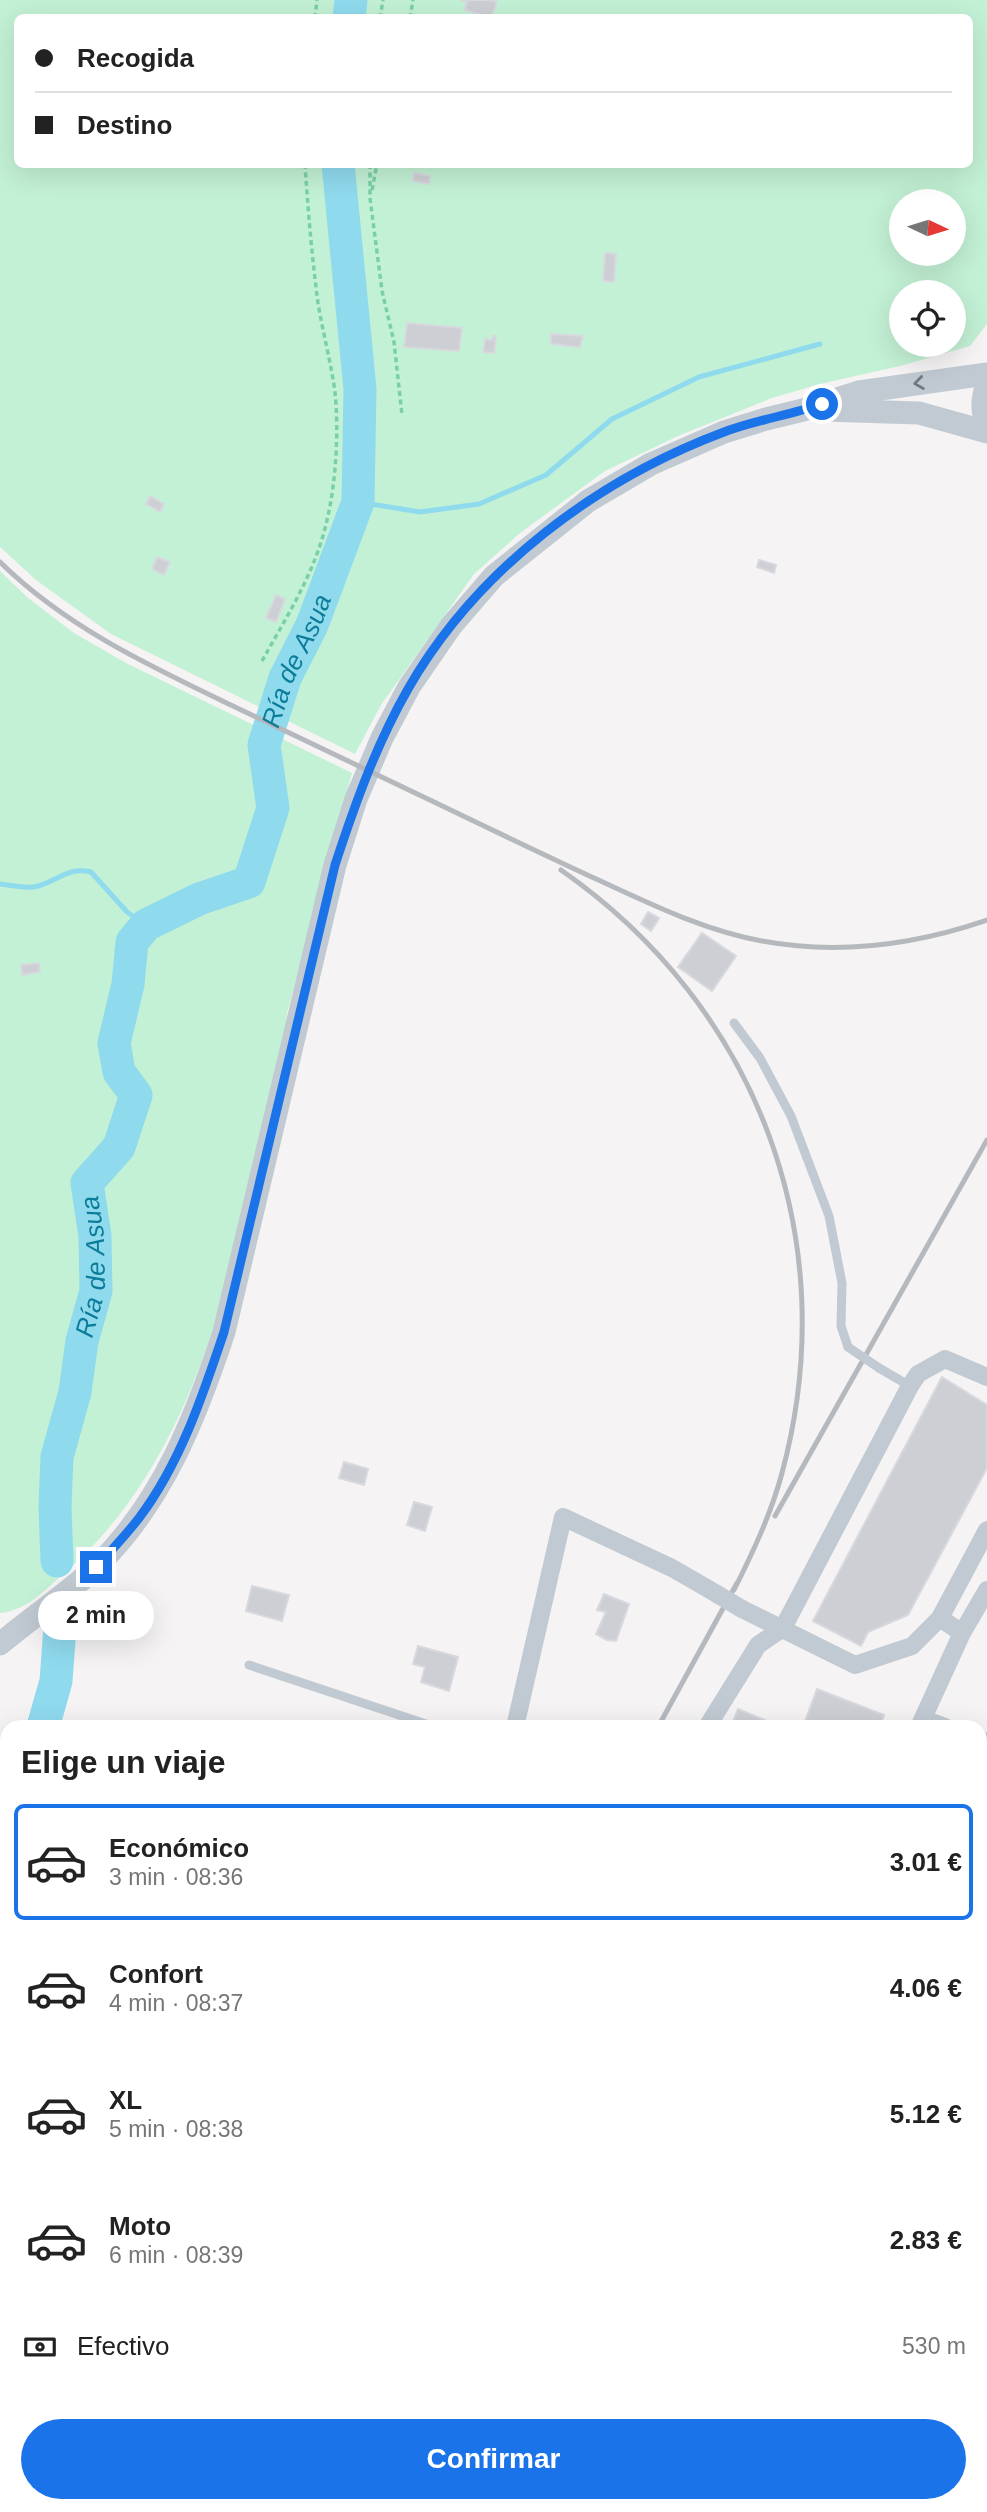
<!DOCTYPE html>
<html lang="es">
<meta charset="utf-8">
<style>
:root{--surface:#fff;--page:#f2f2f2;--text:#222;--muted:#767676;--line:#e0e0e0;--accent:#1a73e8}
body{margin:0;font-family:Arial,sans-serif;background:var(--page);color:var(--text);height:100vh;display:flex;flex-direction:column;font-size:26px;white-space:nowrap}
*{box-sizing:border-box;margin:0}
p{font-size:23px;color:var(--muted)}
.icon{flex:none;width:38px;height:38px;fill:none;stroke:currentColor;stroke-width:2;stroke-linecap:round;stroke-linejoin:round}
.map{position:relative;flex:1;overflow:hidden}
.panel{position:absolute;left:0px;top:1720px;width:987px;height:793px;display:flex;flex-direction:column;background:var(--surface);border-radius:21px 21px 0 0;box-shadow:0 7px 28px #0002}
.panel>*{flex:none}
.hud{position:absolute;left:14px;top:14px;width:959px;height:154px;border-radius:10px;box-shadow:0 7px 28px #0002;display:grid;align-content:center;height:154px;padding:0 21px;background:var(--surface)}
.needle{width:46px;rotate:94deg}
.buttons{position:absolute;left:889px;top:189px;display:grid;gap:14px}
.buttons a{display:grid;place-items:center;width:77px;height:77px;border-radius:50%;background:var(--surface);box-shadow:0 7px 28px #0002;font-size:35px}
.end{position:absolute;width:32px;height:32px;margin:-16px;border:9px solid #1a73e8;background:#fff;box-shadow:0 0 0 4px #fff}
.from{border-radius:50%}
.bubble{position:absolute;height:49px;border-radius:24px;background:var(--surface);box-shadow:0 7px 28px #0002;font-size:23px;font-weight:700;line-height:49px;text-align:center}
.hud b{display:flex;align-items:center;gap:24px;height:66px;font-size:26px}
.hud b+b{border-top:2px solid var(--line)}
.hud i{width:18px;height:18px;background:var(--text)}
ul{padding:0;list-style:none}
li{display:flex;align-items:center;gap:21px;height:116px;margin:0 14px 10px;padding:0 7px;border:4px solid transparent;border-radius:10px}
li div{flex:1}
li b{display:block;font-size:26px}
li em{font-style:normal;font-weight:700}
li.current{border-color:var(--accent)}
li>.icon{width:63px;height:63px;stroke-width:1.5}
h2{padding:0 21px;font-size:32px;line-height:84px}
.pay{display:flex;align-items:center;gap:18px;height:77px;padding:0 21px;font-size:26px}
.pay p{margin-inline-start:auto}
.action{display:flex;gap:14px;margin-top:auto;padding:14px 21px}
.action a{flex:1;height:80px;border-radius:42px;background:var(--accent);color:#fff;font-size:28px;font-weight:700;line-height:80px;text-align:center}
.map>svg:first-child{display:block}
.education{fill:#e6e4e5}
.green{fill:#c3f1d5;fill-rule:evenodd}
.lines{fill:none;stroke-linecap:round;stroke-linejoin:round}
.stream{stroke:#90daee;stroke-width:5}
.river{stroke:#90daee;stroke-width:33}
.building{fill:#cdcfd5;stroke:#d7d9de;stroke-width:2}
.path{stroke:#7ad0a6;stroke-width:3.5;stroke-dasharray:5 3.5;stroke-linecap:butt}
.service{stroke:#c1cad2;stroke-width:9}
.minor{stroke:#c1cad2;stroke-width:18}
.tertiary{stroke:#c1cad2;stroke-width:23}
.rail{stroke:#b5b8bd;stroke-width:5}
.service-bridge{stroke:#c1cad2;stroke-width:9}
.minor-bridge{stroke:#c1cad2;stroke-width:18}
.oneway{stroke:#6e7983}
.route{stroke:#1a73e8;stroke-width:9}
.labels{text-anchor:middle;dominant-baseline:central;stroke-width:6;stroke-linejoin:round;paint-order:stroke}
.water-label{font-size:26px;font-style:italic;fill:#0c7c9b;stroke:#fff}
</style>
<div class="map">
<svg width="987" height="2512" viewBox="0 0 987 2512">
<rect width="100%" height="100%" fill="#f5f3f3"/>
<path class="education" d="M980,2022L987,2026V2333L980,2331Z"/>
<path class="green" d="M0,0H987V324L970,346L900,366L820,384L772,398L678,436L605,471L520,533L474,574L381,705L355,754L111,634L36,580L0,547ZM18,18H970V164H18ZM901,201H954V254H901ZM901,292H954V345H901Z
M0,571L28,598L74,633L126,663L352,773L287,1013L285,1035C270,1095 256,1156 241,1216C233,1250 226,1285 216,1319C186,1415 140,1509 62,1575C44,1591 25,1611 0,1613Z"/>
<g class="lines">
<path class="stream" d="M358,502L420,512L479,504L546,475L612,419L699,377L820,344
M0,884C11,885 22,888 33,887C56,884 65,866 91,872L127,912L146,925"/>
<g class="river">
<path d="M349,18L351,0"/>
<path id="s1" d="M57,1561L55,1507L57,1457L75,1392L82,1341L96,1291L95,1236L87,1183L119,1147L136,1095L119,1072L114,1043L128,984L132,942L146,925L199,899L249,882L273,808L264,745L285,678L312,625L358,502L360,389L338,164"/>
<path d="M43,1727L56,1681L60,1627"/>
<path d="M6,1797L7,1796"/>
</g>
</g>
<path class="building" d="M460,0H490L497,2L491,18L465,10L467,2Z
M414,173L430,176L429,184L413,181Z
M605,253L616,254L614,282L603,281Z
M407,323L462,328L459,351L404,347Z
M551,334L583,336L580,347L551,344Z
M493,336H496L494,353L483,352L485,339L492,340Z
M150,496L164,504L160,512L146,504Z
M157,557L170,562L164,575L152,569Z
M759,560L776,565L774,573L757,567Z
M276,595L285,599L276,622L266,618Z
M648,912L659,918L651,931L641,924Z
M702,933L736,956L712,991L678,967Z
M39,963L40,972L22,975L21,965Z
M942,1377L987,1405V1468L908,1615L868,1632L861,1646L813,1621Z
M344,1462L368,1469L364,1485L339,1478Z
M414,1502L432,1507L425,1531L407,1525Z
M252,1586L289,1595L282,1621L246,1611Z
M604,1594L629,1604L616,1641L607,1640L596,1634L606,1612L597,1610Z
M418,1646L458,1657L449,1691L421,1682L425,1667L413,1664Z
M817,1689L884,1715L880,1727H803Z
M738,1709L767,1721L764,1727H718L721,1720L732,1724Z
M980,1793L987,1795V1983L980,1980Z
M980,2022L987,2026V2070L980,2066Z
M980,2145L985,2146L982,2163L987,2164V2319L980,2317V2228L987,2199L980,2197Z
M193,2506H281L278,2512H205Z
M628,2506H741L742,2512H629Z"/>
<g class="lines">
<path class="path" d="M315,18L317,0
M380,18L383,0
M410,18L413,0
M370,164V198L382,291L394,342L402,415
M372,190L377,164
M262,661C287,616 316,571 327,520C336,483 339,431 335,392C331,363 323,333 318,303C312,257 308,211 305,164"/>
<path class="service" d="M734,1023L760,1058L791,1116L829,1216L842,1283L841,1326L848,1347
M879,1368L910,1386
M249,1665L435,1727"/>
<path class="minor" d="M742,1609L855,1665L912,1646L940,1618L962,1633
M940,1618L987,1530
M923,1719L945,1727
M515,1727L563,1517L672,1568L717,1594
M707,1727L758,1645L783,1628L910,1386L918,1374L945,1359L987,1377
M919,1727L962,1633L987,1590
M980,1740L987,1742
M0,1829L7,1839
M0,2297L7,2280
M980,2356L987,2358
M0,2358L7,2343
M307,2506V2512
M773,2512L775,2506"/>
<path class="tertiary" d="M987,384C982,399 981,410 987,424
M824,410L919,413L987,432
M0,1644C31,1618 66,1595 96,1567C162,1503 196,1417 224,1332L335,865L356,799L382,738L409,687L451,626L494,576L588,501L651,464L724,432L766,419L803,410L859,392L987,374"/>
<path class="rail" d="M0,562C67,628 152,667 235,707C301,738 366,770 432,801C486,827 540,853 594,878C649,903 702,930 762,941C838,955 914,945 987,920
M561,870C758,1007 845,1240 782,1473C771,1514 753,1552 734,1590
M775,1516L987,1140
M658,1727L737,1583
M346,2512V2506"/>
<path class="service-bridge" d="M848,1347L879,1368"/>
<path class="minor-bridge" d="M717,1594L742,1609"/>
</g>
<defs><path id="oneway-chevron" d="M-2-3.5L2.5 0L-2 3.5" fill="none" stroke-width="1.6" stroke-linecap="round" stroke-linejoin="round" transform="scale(1.75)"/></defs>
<use class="oneway" href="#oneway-chevron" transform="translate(919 383) rotate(172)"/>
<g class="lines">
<path class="route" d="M96,1567C111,1551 126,1535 139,1518C180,1464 203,1395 224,1332L335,865C355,804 376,745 408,689C477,569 596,480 724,432C756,420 790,415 822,404"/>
</g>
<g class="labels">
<g class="water-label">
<text stroke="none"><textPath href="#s1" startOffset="1013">Ría de Asua</textPath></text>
<text stroke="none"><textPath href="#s1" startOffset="299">Ría de Asua</textPath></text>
</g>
</g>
</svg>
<div class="buttons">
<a><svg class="needle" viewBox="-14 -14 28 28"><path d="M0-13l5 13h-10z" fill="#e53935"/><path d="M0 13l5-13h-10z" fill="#767676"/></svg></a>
<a><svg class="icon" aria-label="locate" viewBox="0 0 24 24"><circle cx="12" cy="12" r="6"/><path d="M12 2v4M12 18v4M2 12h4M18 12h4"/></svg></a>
</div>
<i class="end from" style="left:822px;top:404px"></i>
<i class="end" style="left:96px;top:1567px"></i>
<div class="bubble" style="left:38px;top:1591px;width:116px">2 min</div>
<div class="hud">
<b><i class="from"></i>Recogida</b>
<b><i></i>Destino</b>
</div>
<section class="panel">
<h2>Elige un viaje</h2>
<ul>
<li class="current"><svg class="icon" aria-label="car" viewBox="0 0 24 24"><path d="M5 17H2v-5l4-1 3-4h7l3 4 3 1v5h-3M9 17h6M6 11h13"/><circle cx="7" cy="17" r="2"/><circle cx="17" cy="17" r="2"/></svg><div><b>Económico</b><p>3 min · 08:36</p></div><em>3.01 €</em></li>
<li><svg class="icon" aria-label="car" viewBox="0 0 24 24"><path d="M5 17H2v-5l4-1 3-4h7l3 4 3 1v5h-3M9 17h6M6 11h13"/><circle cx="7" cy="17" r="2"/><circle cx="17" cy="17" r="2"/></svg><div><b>Confort</b><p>4 min · 08:37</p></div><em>4.06 €</em></li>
<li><svg class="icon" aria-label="car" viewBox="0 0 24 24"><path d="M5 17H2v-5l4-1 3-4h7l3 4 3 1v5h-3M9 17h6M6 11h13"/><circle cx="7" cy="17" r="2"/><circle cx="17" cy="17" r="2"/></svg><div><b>XL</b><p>5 min · 08:38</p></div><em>5.12 €</em></li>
<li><svg class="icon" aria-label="car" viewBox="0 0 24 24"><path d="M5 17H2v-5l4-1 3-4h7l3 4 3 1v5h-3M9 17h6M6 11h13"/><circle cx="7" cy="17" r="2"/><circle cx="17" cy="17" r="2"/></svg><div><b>Moto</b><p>6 min · 08:39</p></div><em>2.83 €</em></li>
</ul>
<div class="pay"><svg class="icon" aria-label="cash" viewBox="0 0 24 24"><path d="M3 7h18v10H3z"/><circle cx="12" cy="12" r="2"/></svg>Efectivo<p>530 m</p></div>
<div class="action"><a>Confirmar</a></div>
</section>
</div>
